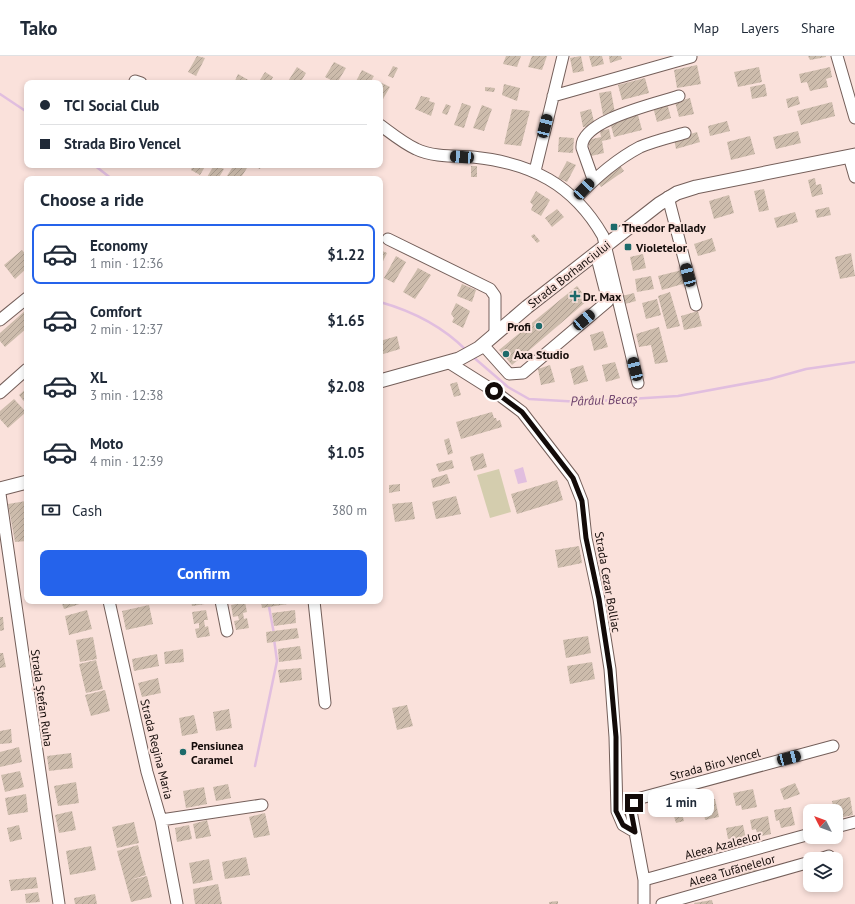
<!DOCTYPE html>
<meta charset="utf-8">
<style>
:root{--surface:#fff;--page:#f2f2f3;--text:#1f2937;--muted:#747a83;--line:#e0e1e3;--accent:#2563eb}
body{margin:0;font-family:"PT Sans",sans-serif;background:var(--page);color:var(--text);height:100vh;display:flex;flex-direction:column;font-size:15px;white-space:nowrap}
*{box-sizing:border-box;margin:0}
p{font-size:13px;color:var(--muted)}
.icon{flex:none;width:22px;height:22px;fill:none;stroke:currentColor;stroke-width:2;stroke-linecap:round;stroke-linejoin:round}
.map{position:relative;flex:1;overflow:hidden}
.sheet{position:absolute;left:24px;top:120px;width:359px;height:428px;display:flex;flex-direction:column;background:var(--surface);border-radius:8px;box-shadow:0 2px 6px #0003}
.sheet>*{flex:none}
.banner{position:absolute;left:24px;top:24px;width:359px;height:88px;border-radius:8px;box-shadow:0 2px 6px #0003;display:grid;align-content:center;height:88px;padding:0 16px;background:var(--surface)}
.needle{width:26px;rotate:312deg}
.tools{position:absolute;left:803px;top:748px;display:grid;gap:8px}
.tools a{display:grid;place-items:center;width:40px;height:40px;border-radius:8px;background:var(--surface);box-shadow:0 2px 6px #0003;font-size:20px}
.end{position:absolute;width:18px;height:18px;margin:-9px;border:5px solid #130b09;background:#fff;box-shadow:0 0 0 2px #fff}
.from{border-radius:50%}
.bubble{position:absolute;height:28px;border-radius:8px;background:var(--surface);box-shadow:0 2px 6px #0003;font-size:13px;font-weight:600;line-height:28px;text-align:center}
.car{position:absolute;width:12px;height:24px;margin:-12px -6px;border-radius:5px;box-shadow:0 0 3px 1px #0007;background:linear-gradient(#222 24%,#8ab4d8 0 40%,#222 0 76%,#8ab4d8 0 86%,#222 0)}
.banner b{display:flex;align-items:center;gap:14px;height:38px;font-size:15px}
.banner b+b{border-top:1px solid var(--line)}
.banner i{width:10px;height:10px;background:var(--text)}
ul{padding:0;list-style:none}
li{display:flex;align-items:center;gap:12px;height:60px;margin:0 8px 6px;padding:0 8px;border:2px solid transparent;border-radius:8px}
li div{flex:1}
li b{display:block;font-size:15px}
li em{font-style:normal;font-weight:600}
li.current{border-color:var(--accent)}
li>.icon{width:36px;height:36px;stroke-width:1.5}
h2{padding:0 16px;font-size:18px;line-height:48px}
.pay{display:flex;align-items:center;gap:10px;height:44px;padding:0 16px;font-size:15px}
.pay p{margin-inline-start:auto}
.primary-button{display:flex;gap:8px;margin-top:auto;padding:8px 16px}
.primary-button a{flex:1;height:46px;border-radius:8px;background:var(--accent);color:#fff;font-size:16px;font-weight:600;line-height:46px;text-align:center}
header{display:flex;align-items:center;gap:24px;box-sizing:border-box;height:56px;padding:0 20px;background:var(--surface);border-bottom:1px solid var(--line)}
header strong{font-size:19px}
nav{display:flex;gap:22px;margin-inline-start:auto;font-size:14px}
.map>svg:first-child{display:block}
.grass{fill:#d4cdae}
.water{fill:#e1bedf}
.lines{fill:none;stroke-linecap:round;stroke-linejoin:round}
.stream{stroke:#e1bedf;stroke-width:2.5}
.building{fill:url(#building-hatch)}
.minor-casing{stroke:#745f5a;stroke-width:13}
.major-casing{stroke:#745f5a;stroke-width:15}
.minor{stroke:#fff;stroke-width:11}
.major{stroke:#fff;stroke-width:13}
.route{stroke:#130b09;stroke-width:5}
.poi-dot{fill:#1d6a6a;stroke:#fae1db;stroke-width:1.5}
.labels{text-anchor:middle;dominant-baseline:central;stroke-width:4;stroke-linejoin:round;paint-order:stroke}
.poi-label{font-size:12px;font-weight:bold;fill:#130b09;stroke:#fae1db;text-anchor:start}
.street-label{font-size:12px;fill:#130b09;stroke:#fae1db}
.water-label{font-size:13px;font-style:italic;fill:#693d69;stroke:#fae1db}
</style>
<header>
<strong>Tako</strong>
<nav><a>Map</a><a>Layers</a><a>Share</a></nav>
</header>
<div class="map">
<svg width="855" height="848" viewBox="0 0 855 848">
<defs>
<pattern id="building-hatch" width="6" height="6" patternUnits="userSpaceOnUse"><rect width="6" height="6" fill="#cdbcac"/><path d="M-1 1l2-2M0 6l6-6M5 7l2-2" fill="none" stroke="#afa093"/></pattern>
</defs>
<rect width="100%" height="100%" fill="#fae1db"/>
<path class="grass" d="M499,413L511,456L490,462L477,419Z"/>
<path class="water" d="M523,411L527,426L518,428L514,414Z"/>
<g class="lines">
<path class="stream" d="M0,38L27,56
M94,109L112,123
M380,246C412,255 442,270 466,294
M472,300L508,331L529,343L581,346L678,340L770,323L806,313L855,306
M268,545L274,578
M255,710L277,605L274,583"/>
</g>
<path class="building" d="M197,0L205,2L196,20L188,16Z
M506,0H521L517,11L503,8Z
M532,0H547L542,14L528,11Z
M581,0L584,15L573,17L570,2Z
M589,0H602L604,8L592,11Z
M609,0H621L622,3L610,7Z
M808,0H826V1L810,4Z
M334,6L346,12L337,27L325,21Z
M697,9L701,28L677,32L674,14Z
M393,10L398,12L393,22L388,20Z
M297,11L306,17L300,27H287Z
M759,11L762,26L738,31L734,16Z
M830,11L832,21L826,23L828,31L810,35L807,26L801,27L799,18Z
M362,14L374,20L370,27H355Z
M265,16L273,21L270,27H258Z
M238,18L250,25L248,27H234Z
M645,22L649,37L622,44L618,29Z
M380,26L390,31L380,48Z
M504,28L520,32L517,45L502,39Z
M765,28L767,40L752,43L750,31Z
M485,31L495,32L494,36L485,35Z
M611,35L615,57L603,59L599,37Z
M421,40L430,42L429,45L435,47L431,60L415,53Z
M798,40L800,48L788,52L786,43Z
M690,42L694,58L679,61L675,46Z
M832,46L835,60L801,69L797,55Z
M462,47L471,50L464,72L454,69Z
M667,47L671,62L657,66L653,51Z
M446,48L451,50L447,59L442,57Z
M482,49L492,53L484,75L473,72Z
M512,53L530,55L521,90L504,88Z
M591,53L595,70L583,71L580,56Z
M638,59L642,74L614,81L610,66Z
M727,65L730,75L710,80L708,70Z
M609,73L611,83L602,85L604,97L591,100L588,84L601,81L600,75Z
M798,75L801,87L776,93L773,81Z
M697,76L700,86L676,93L674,83Z
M750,80L755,98L731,104L727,86Z
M559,81L574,82L573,97L558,96Z
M567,105L576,109L567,126L558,122Z
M619,108L624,115L601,131L596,124Z
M193,109H206L200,119L191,114Z
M214,109L224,113L218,123H206Z
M234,109H243L247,112L240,123H225Z
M251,109H262L260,113Z
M471,110H477V121H471Z
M815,122L816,129L821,128L823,138L812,141L808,124Z
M764,133L769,154L759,156L754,135Z
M536,135L550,144L541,160L531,154L533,149L530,146Z
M729,139L734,157L714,163L709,145Z
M829,151L831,159L817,162L815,154Z
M557,153L564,161L552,171L545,162Z
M795,156L798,166L777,172L774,162Z
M534,178L540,185L537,187L531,180Z
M712,182L716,195L698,200L694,188Z
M22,194L27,200V212L15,223L4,209Z
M380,194L387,197L380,211Z
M851,197L855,220L840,223L835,201Z
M643,198L646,212L633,215L630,201Z
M396,200L406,206L394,227L384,222Z
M418,212L431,219L415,243L403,236Z
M682,214L686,227L662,234L658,220Z
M651,220L654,233L637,236L635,223Z
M462,228L476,234L472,246L457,240Z
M577,230L588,244L512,309L499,294Z
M670,236L680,270L667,273L658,240Z
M634,237L636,245L625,248L622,240Z
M657,243L661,259L646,263L642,247Z
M456,247L470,255L463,272L452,266L454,262L451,258Z
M26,254L27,272L5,291L0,285V277Z
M698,255L702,270L684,274L681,260Z
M659,271L668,306L655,308L651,289L639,291L636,278Z
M603,275L608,291L594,295L590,279Z
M397,280L400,293L380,299V285Z
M615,306L620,322L606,326L602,309Z
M550,309L555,326L541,329L538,313Z
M583,309L588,325L574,329L570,313Z
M457,326L461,339L454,341L450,328Z
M27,332V349L19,339Z
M14,343L26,356L8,372L0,363V355Z
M492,356L494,362H496L497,365L500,364L502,371L461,383L456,366Z
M449,382L453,397L448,399L444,384Z
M483,397L487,411L474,415L470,401Z
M452,404L454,412L439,416L436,408Z
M447,418L450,427L433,432L431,423Z
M557,424L563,444L517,458L511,438Z
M400,428V435L389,437V429Z
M456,440L461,458L436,463L432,446Z
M26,445L27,485L15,486L8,448Z
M412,446L415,463L395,466L392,448Z
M579,490L582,507L558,512L555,494Z
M61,545H86V546L64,553Z
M191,545H205V548L192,550Z
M261,545H293L294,547L262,552Z
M245,546L247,556L243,557L244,563L247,562L249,572L236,574L234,565L239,564L238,560L233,561L231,549Z
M149,549L153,568L126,574L122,555Z
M87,554L92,573L69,579L65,560Z
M206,554L208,564H204L205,571L208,570L210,580L197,582L195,573L199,572V567L194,568L192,556Z
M295,554L296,567L274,570L272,557Z
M0,561H3L4,574L0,575Z
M297,572L299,582L267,587L266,576Z
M588,580L591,597L566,602L563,584Z
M93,581L97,603L80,606L76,584Z
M300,590L302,603L279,606L278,593Z
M183,593L184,606L165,608L164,596Z
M0,597H3L6,611L0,612Z
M157,598L159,610L134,615L132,603Z
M96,604L103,633L86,637L79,608Z
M592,606L595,623L570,628L567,610Z
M301,612L302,624L280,627L278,614Z
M158,622L161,637L142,641L138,627Z
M105,634L110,655L91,660L85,639Z
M407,649L413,670L397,674L392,652Z
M229,653L232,672L216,675L213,656Z
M194,659L198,677L182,680L179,662Z
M11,673L12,687L0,688V675Z
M19,691L22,706L0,711V696Z
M71,697L73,712L49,715L47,700Z
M20,715L24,731L5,736L1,719Z
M76,726L79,747L58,750L54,730Z
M795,727L800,738L784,744L780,733Z
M228,728L231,742L216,745L213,731Z
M204,731L207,748L186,752L183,735Z
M753,733L757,751L742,754L741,749L736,750L733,737Z
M26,738L28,756L8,759L5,742Z
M688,738L691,746L682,749L679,741Z
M850,741L853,759L839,762L838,755H834L832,745Z
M715,743L719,761L705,764L704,756L700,757L698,746Z
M791,751L795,769L781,772L779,764L776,765L774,754Z
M72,755L76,774L59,777L55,759Z
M681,755L684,765L676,767L673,757Z
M265,757L270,779L254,782L249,761Z
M768,760L771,778L758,781L756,773L752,774L750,764Z
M207,764L211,780L196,783L193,768Z
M134,766L139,787L117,792L112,771Z
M19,769L22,783L10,786L7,772Z
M189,769L192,783L177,786L175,772Z
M743,769L747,787L733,789L732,782L728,783L726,772Z
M138,789L146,819L130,824L147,820L152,841L131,846L117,795Z
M91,790L96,814L70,819L66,795Z
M246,801L250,819L225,823L222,806Z
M209,803L213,824L193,828L189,807Z
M754,804L758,816L739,822L735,810Z
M36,821L38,832L11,835L9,824Z
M218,828L222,848H195L193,833Z
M38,836L40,846L26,847L25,838Z
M95,838L97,848H75L74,842Z
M712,844L713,848H695L694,847Z
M558,845V848H549V846Z"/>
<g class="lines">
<defs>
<path id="minor" d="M837,0L855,62
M135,25L141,27
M553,40L691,1
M380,69C391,77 403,87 416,93C432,101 455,100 473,101C531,107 573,128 603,180L638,327
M849,100L855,121
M535,115L563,0
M593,123L582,92C579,64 659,47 679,40
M668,141L696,249
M575,143C594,123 615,104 640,91C654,85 671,81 685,77
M388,183L490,233L495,240V278
M0,264L27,242
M483,289L509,318L523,317L608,245L596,198
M448,306L494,335L522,356L573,422L582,445L586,482L599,543L610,613L615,681L617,755L623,769L635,776
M0,337L27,313
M0,438L59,848
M109,545L147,716L161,764L177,848
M221,545L227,575
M314,545L325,647
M161,764L262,749
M836,771L855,766
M820,803L829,800
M644,824L810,778
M644,848V824L631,755L637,743L833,690
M662,848L810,806"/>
<path id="major" d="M380,325L459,303L479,292L527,251L659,148L677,137L696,131L855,99
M0,433L27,426"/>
</defs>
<use href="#minor" class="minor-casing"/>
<use href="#major" class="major-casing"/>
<use href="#minor" class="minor"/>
<use href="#major" class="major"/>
</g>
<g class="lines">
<path class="route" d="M494,335L522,356L573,422L582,445L586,482L599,543L610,614L616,681V755L623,769L635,776L631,755L634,747"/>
</g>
<g class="poi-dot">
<rect x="610" y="167" width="8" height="8" rx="2"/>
<rect x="624" y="187" width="8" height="8" rx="2"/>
<path d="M573 234h4v4h4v4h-4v4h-4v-4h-4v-4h4z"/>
<circle cx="539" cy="270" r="4"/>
<circle cx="506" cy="298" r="4"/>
<circle cx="183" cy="696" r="4"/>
</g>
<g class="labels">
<g class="poi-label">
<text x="622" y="171">Theodor Pallady</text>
<text x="636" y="191">Violetelor</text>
<text x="583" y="240">Dr. Max</text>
<text x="531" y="270" text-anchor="end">Profi</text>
<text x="514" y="298">Axa Studio</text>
<text x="191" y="689">Pensiunea<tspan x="191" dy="14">Caramel</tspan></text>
</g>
<g class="street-label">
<text transform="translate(569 218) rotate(-38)">Strada Borhanciului</text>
<text transform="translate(608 526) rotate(80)">Strada Cezar Bolliac</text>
<text transform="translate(42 642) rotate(82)">Strada Ștefan Ruha</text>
<text transform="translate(157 693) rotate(76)">Strada Regina Maria</text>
<text transform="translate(715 708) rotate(-15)">Strada Biro Vencel</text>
<text transform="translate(723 789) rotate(-15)">Aleea Azaleelor</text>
<text transform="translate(732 814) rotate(-16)">Aleea Tufănelelor</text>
</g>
<g class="water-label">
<text transform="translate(604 344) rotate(-2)">Pârâul Becaș</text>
</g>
</g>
</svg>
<div class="tools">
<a><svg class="needle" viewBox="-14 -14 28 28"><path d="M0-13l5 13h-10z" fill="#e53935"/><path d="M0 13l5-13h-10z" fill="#747a83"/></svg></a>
<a><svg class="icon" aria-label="layers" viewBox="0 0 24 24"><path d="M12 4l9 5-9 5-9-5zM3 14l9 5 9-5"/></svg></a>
</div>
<i class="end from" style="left:494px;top:335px"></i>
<i class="end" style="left:634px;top:747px"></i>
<div class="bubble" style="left:648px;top:733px;width:66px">1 min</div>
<i class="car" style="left:545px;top:70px;rotate:14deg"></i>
<i class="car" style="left:462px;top:101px;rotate:274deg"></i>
<i class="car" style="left:584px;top:133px;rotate:43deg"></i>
<i class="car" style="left:688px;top:219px;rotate:345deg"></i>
<i class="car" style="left:584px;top:264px;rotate:50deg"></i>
<i class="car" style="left:635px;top:313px;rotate:346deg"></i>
<i class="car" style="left:789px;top:702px;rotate:75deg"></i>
<div class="banner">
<b><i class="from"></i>TCI Social Club</b>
<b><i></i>Strada Biro Vencel</b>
</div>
<section class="sheet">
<h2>Choose a ride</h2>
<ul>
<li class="current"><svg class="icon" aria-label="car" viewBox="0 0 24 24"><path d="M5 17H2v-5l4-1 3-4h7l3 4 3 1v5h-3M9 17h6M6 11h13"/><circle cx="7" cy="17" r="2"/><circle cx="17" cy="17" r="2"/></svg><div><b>Economy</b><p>1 min · 12:36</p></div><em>$1.22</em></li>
<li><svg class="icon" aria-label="car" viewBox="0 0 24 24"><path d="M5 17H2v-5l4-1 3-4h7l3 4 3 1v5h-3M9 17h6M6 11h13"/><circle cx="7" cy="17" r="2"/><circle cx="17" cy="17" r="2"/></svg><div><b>Comfort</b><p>2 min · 12:37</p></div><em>$1.65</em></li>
<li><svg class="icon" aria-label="car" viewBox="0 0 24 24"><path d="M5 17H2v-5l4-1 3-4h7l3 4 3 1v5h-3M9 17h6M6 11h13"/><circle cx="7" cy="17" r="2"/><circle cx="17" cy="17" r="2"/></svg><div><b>XL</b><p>3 min · 12:38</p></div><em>$2.08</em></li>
<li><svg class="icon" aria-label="car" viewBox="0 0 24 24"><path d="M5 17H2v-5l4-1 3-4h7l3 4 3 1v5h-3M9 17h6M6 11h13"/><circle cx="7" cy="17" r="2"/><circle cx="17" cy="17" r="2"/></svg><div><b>Moto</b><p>4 min · 12:39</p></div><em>$1.05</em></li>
</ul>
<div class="pay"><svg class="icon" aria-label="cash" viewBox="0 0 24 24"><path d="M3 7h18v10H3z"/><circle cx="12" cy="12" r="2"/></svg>Cash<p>380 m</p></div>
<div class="primary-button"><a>Confirm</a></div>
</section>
</div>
